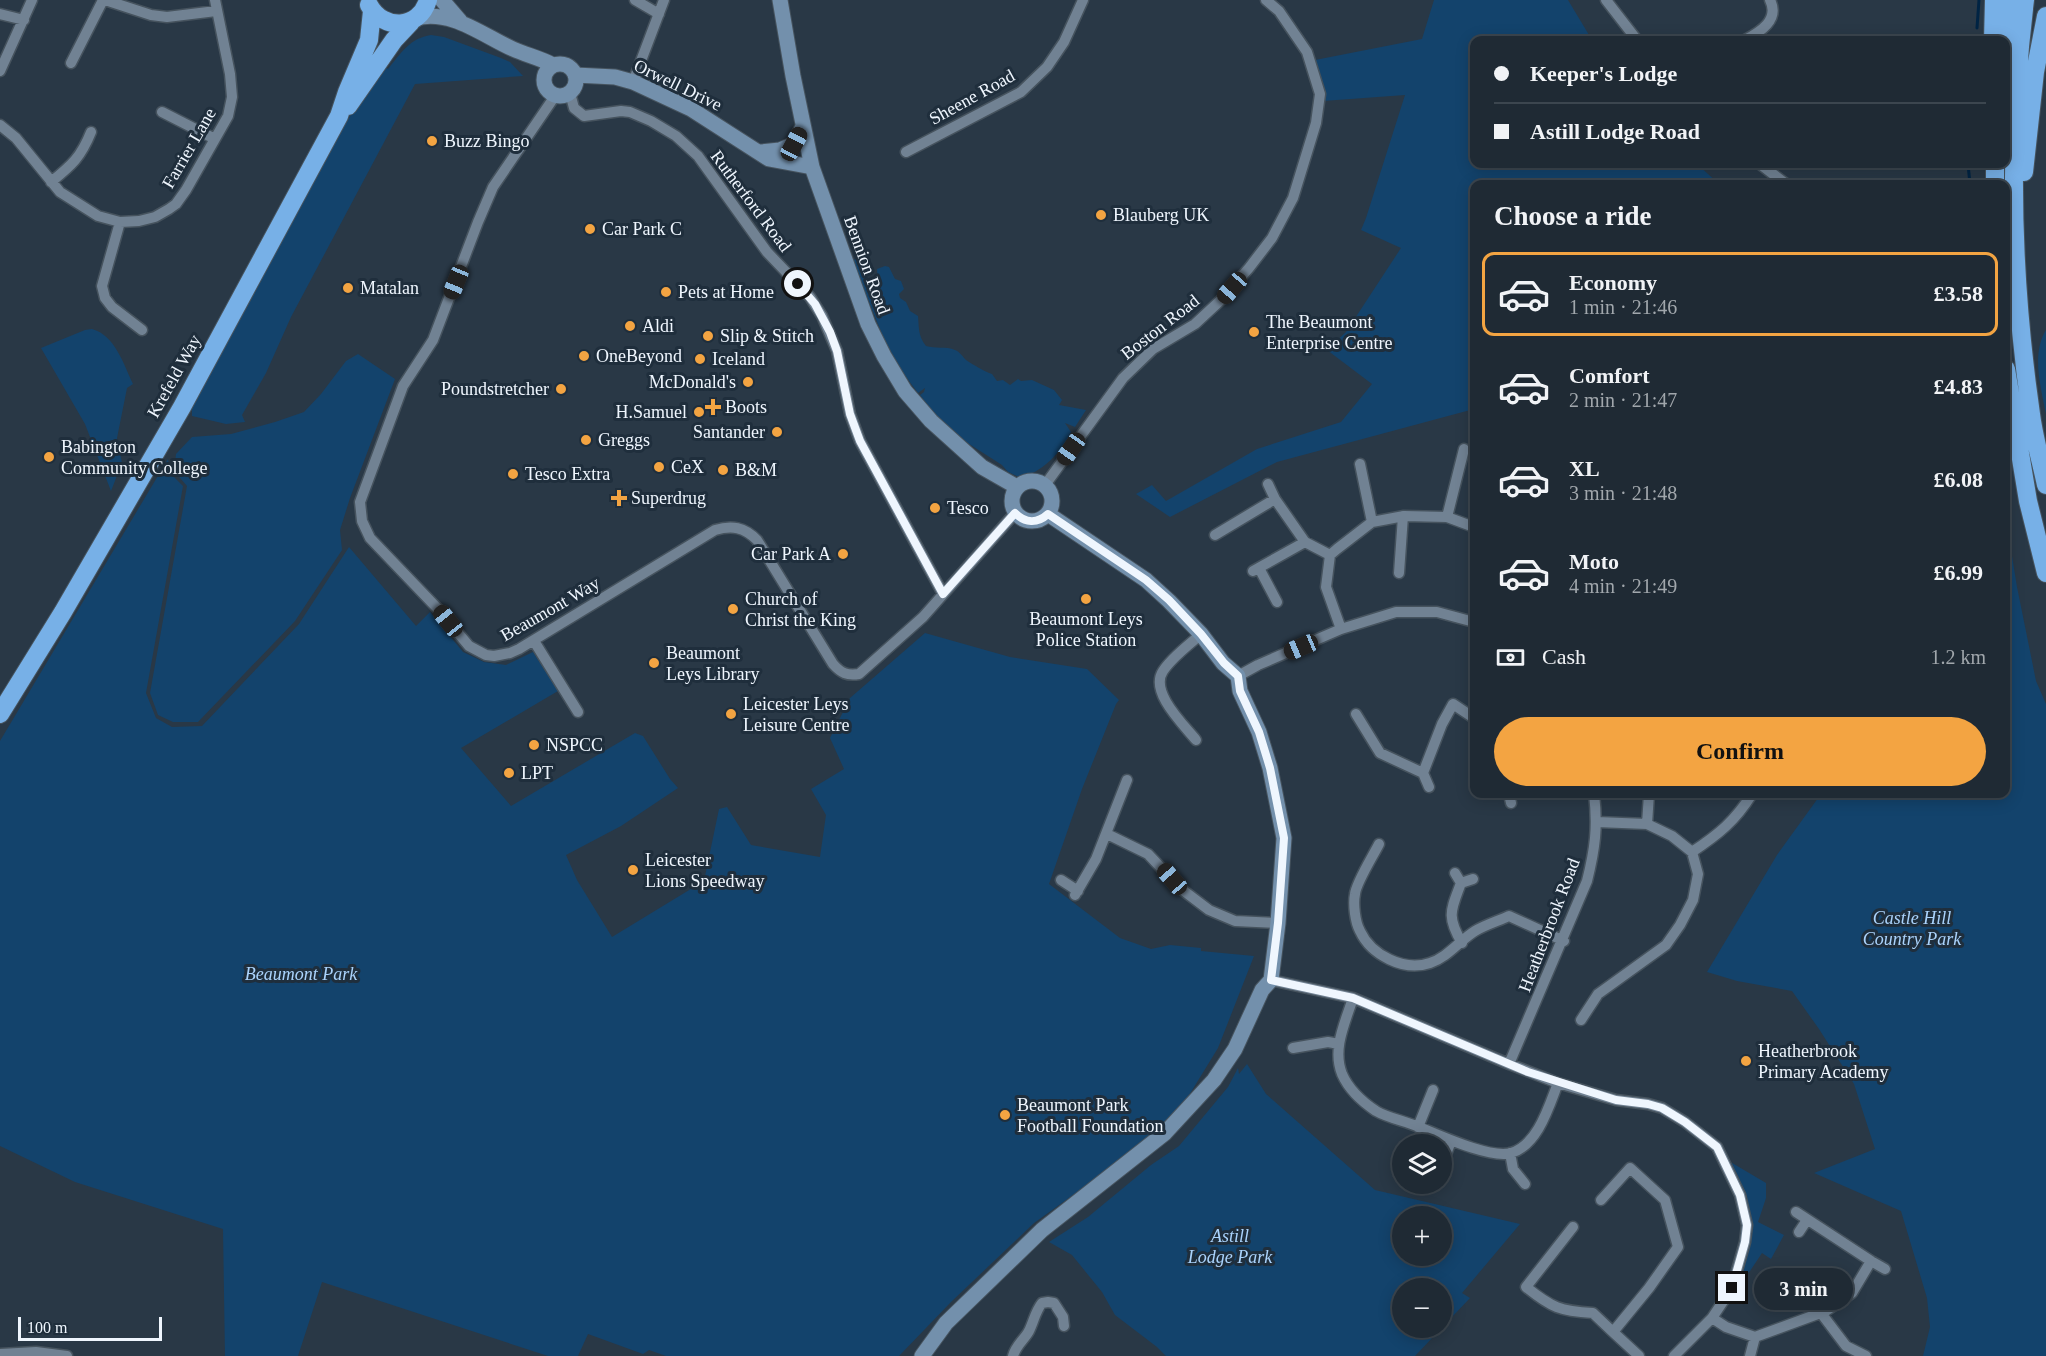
<!DOCTYPE html>
<meta charset="utf-8">
<style>
:root{--surface:#1f2a34;--page:#2c3640;--text:#f1f3f6;--muted:#a1a7ac;--line:#3c464f;--accent:#f3a442}
body{margin:0;font-family:Georgia,serif;background:var(--page);color:var(--text);height:100vh;display:flex;flex-direction:column;font-size:22px;white-space:nowrap}
*{box-sizing:border-box;margin:0}
p{font-size:20px;color:var(--muted)}
.icon{flex:none;width:33px;height:33px;fill:none;stroke:currentColor;stroke-width:2;stroke-linecap:round;stroke-linejoin:round}
.map{position:relative;flex:1;overflow:hidden}
.panel{position:absolute;left:1470px;top:180px;width:540px;height:618px;display:flex;flex-direction:column;background:var(--surface);border-radius:12px;box-shadow:0 3px 15px #0003,0 0 0 2px var(--line)}
.panel>*{flex:none}
.guide{position:absolute;left:1470px;top:36px;width:540px;height:132px;border-radius:12px;box-shadow:0 3px 15px #0003,0 0 0 2px var(--line);display:grid;align-content:center;height:132px;padding:0 24px;background:var(--surface)}
.buttons{position:absolute;left:1392px;top:1134px;display:grid;gap:12px}
.buttons a{display:grid;place-items:center;width:60px;height:60px;border-radius:50%;background:var(--surface);box-shadow:0 3px 15px #0003,0 0 0 2px var(--line);font-size:30px}
.scale{position:absolute;left:18px;bottom:15px;width:144px;box-sizing:border-box;padding-left:6px;border:3px solid #eff6fe;border-top:0;font-size:16px;line-height:21px;white-space:nowrap;color:#eff6fe;-webkit-text-stroke:4px #1f2e3c;paint-order:stroke}
.end{position:absolute;width:27px;height:27px;margin:-14px;border:8px solid #eff6fe;background:#111;box-shadow:0 0 0 3px #111}
.from{border-radius:50%}
.bubble{position:absolute;height:42px;border-radius:21px;background:var(--surface);box-shadow:0 3px 15px #0003,0 0 0 2px var(--line);font-size:20px;font-weight:700;line-height:42px;text-align:center}
.car{position:absolute;width:18px;height:36px;margin:-18px -9px;border-radius:8px;box-shadow:0 0 4px 2px #0007;background:linear-gradient(#222 24%,#8ab4d8 0 40%,#222 0 76%,#8ab4d8 0 86%,#222 0)}
.guide b{display:flex;align-items:center;gap:21px;height:57px;font-size:22px}
.guide b+b{border-top:2px solid var(--line)}
.guide i{width:15px;height:15px;background:var(--text)}
ul{padding:0;list-style:none}
li{display:flex;align-items:center;gap:18px;height:84px;margin:0 12px 9px;padding:0 12px;border:3px solid transparent;border-radius:12px}
li div{flex:1}
li b{display:block;font-size:22px}
li em{font-style:normal;font-weight:700}
li.selected{border-color:var(--accent)}
li>.icon{width:54px;height:54px;stroke-width:1.5}
h2{padding:0 24px;font-size:27px;line-height:72px}
.pay{display:flex;align-items:center;gap:15px;height:66px;padding:0 24px;font-size:22px}
.pay p{margin-inline-start:auto}
.primary-button{display:flex;gap:12px;margin-top:auto;padding:12px 24px}
.primary-button a{flex:1;height:69px;border-radius:36px;background:var(--accent);color:#111;font-size:24px;font-weight:700;line-height:69px;text-align:center}
.map>svg:first-child{display:block}
.green{fill:#13436c;fill-rule:evenodd}
.lines{fill:none;stroke-linecap:round;stroke-linejoin:round}
.stream{stroke:#002444;stroke-width:3}
.street-casing{stroke:#46535e;stroke-width:13}
.secondary-casing{stroke:#46535e;stroke-width:17}
.highway-casing{stroke:#46535e;stroke-width:20}
.street{stroke:#718293;stroke-width:10}
.secondary{stroke:#7390ac;stroke-width:15}
.highway{stroke:#77b0e7;stroke-width:18}
.route{stroke:#eff6fe;stroke-width:8}
.poi-dot{fill:#f3a442;stroke:#1f2e3c;stroke-width:2}
.labels{text-anchor:middle;dominant-baseline:central;stroke-width:6;stroke-linejoin:round;paint-order:stroke}
.street-label{font-size:18px;fill:#eff6fe;stroke:#1f2e3c}
.poi-label{font-size:18px;fill:#eff6fe;stroke:#1f2e3c;text-anchor:start}
.park-label{font-size:18px;font-style:italic;fill:#aad3fc;stroke:#1f2e3c}
</style>
<div class="map">
<svg width="2046" height="1356" viewBox="0 0 2046 1356">
<rect width="100%" height="100%" fill="#293846"/>
<path class="green" d="M1434,0H1568L1592,40H1474V164H1697L1719,184H1474V409L1277,462L1170,517L1136,494L1152,485L1166,501L1257,449L1341,422L1372,384L1327,350L1346,332L1401,248L1361,230L1366,218L1405,95L1323,101L1315,60L1422,39Z
M431,35L444,37L501,58L510,62L523,76L415,84L291,317L266,373L242,415L245,422L226,424L192,416V410L187,407C250,292 310,174 383,65L388,69C401,53 410,38 431,35Z
M856,259L876,303C878,296 870,291 870,283L876,285L878,283L877,269L885,266L889,267L895,279L901,281L904,289L899,294L900,298L906,302L910,311L918,316C919,327 918,336 926,346C935,349 946,346 955,350C960,352 962,356 966,360C974,365 983,371 992,374L997,381L1003,380L1010,385L1018,379L1021,381L1032,380L1054,390L1062,400L1059,405L1086,410L1075,427L1065,423L1071,432C1062,451 1042,474 1019,477L1008,472L1002,465L966,442L933,413L920,395L924,392L925,388L918,393L900,369L884,339L852,260Z
M92,329C115,335 124,365 133,384L127,388L117,438L122,463L111,491L85,424L41,348L85,330Z
M2046,330V414C2041,388 2031,354 2046,330Z
M358,354L395,379L350,498L340,530L342,550L295,621L198,722H173L158,715L150,693L187,486L174,471L176,454L192,437L231,434L275,422L304,412L321,394L346,361Z
M168,459L170,473L183,486L146,693L156,718L172,727L202,726L299,624L349,547L416,626L430,612L463,652L484,662L506,665L533,652L558,691L461,748L511,806L635,733L643,736L670,779L678,788L621,826L566,855L577,880L612,937L704,881L719,809L727,807L751,845L820,857L826,815L811,789L844,769L830,738L850,698L925,633L1010,657L1087,669L1119,700L1116,704L1082,789L1049,884L1120,938L1151,949L1170,945L1201,948V951L1254,956L1218,1048L1183,1105L1126,1157L1034,1223L951,1302L899,1356H666L649,1350L643,1354L588,1334L578,1356H548L322,1282L298,1356H225L223,1229L75,1182L0,1146V741Z
M2006,519L2017,587L2036,681L2046,704V1356H1923L1930,1327L1927,1298L1901,1211L1814,1173L1875,1149L1854,1084L1819,1029L1792,991L1737,981L1707,972L1777,855L1821,794H2006Z
M1247,1064L1266,1094L1375,1190L1520,1224L1462,1293L1470,1298L1415,1356H1166L1157,1347L1115,1315L1102,1292L1072,1255L1049,1242L1088,1217L1151,1165L1179,1146L1228,1087L1238,1068L1239,1074ZM1402,1216H1442V1256H1402ZM1402,1288H1442V1328H1402Z
M1722,1157L1766,1183V1198L1758,1222L1784,1235L1771,1259L1762,1253L1750,1271L1734,1284L1747,1225Z"/>
<g class="lines">
<path class="stream" d="M1977,28L1979,0
M1968,164L1970,184"/>
<defs>
<path id="street" d="M105,0L151,15L167,17L216,11
M635,0L659,14
M1606,0L1637,40
M0,14L24,20
M1745,40C1760,32 1780,20 1770,0
M71,63L103,0
M0,71L32,0
M633,82L664,0
M570,93L574,108L584,116L621,111L630,112L651,121L676,136L698,156L767,252L810,297L822,316L837,351L850,414L860,441L943,594
M555,96L493,187L478,222L433,340L403,386L360,502L362,521L370,538L438,609L469,646L486,655L494,656L510,653L519,649L715,530C732,525 744,527 757,540L833,664C841,673 847,676 859,674L923,617L1015,513
M162,112L215,139
M0,125L16,138L60,192L98,216L120,222L139,221L155,217L169,209L176,204L186,190L228,116L232,97L230,74L215,0
M906,152L1021,92L1047,67L1064,42L1083,0
M1760,164L1786,184
M51,182C72,165 81,157 91,132
M120,222L102,286L105,298L112,307L142,330
M1360,464L1372,522
M1268,484L1275,499L1305,542L1330,555
M1045,485L1123,378L1153,349L1195,324L1223,298L1249,268L1272,238L1293,198L1316,123L1320,94L1307,52L1279,11L1266,0
M1447,517L1464,449
M1215,535L1275,499
M1259,568L1277,602
M1253,571L1305,542
M1399,573L1403,516
M1341,629L1326,587L1330,555L1337,549L1372,522L1404,516L1447,517L1474,527
M534,641L578,712
M1238,676L1258,665L1341,629L1396,612H1437L1474,622
M1356,714L1380,753L1423,773L1442,724L1453,704L1474,718
M1196,740C1184,725 1149,692 1163,671C1172,657 1189,645 1201,634
M1423,773L1429,787
M1509,794L1511,803
M1647,824L1649,794
M1107,834L1148,854L1180,888L1209,910L1235,921L1278,923
M1379,844C1373,856 1356,883 1355,894C1353,904 1355,922 1360,931C1371,955 1404,972 1430,963C1448,957 1459,941 1475,931C1485,925 1498,921 1509,916L1564,941
M1692,852C1719,834 1735,821 1752,794
M1455,873L1461,883L1473,879
M1061,880L1078,891
M1461,883C1451,910 1446,916 1462,943
M1075,895L1096,859L1127,780
M1271,980L1353,998L1509,1064L1558,1083L1616,1100L1648,1104L1662,1108L1685,1122L1717,1147L1740,1195L1747,1225L1745,1242L1732,1288L1712,1318L1674,1356
M1353,998C1345,1023 1332,1049 1342,1074C1349,1090 1361,1101 1376,1111C1388,1118 1405,1121 1419,1127C1439,1135 1490,1159 1511,1153C1538,1145 1549,1106 1558,1083
M1581,1020L1598,994L1666,945L1680,925L1693,900L1698,874L1692,852L1672,836L1647,824L1597,822
M1293,1048L1328,1042L1339,1044
M1509,1064L1587,881C1595,849 1598,827 1594,794
M1418,1127L1433,1090
M1510,1153L1513,1169L1525,1184
M1442,1165L1451,1141
M1601,1200L1630,1168L1665,1200L1678,1247L1649,1288L1613,1332L1639,1356
M1573,1227L1526,1287C1552,1308 1560,1311 1593,1313L1613,1332
M1799,1232L1807,1220
M1871,1261L1885,1269
M1821,1313L1846,1346L1866,1356
M1712,1318L1726,1327L1755,1337L1826,1311L1852,1293L1871,1261L1796,1212
M0,1354L36,1352L67,1356
M1013,1356C1016,1345 1024,1340 1029,1331C1034,1321 1035,1312 1042,1303L1048,1302L1054,1303L1063,1317L1064,1326
M1750,1356L1755,1337"/>
<path id="secondary" d="M442,0L460,21
M780,0L793,76L812,167L868,324L884,356L905,391L931,421L982,467L1017,487
M416,18C451,9 482,35 513,49C526,55 540,58 553,65
M544 80a16 16 0 1 1 32 0a16 16 0 1 1-32 0Z
M575,75L615,77L633,82L691,109L769,159L812,167
M761,152L780,150L794,144L803,126
M1012 501a20 20 0 1 1 40 0a20 20 0 1 1-40 0Z
M922,1356L946,1323L1042,1230L1165,1133L1214,1080L1235,1049L1262,990L1271,980L1278,923L1284,838L1270,768L1259,732L1240,691L1238,676L1223,663L1201,634L1169,601L1146,580L1048,514"/>
<path id="highway" d="M2025,0C2008,138 2011,276 2031,414C2034,438 2041,461 2046,485
M369,5C383,31 419,30 428,0
M1993,40L1994,0
M2003,40L2009,0
M348,106L394,40L411,22
M2024,172L2035,72L2046,16
M1995,184V164
M2006,369L2028,501L2046,573
M0,714L63,612L182,407L339,116L347,92L369,40L372,11"/>
</defs>
<use href="#street" class="street-casing"/>
<use href="#secondary" class="secondary-casing"/>
<use href="#highway" class="highway-casing"/>
<use href="#street" class="street"/>
<use href="#secondary" class="secondary"/>
<use href="#highway" class="highway"/>
</g>
<g class="lines">
<path class="route" d="M798,284L815,304L830,332L837,351L850,414L860,441L943,594L1015,513C1025,523 1037,524 1048,514L1146,580L1169,600L1201,634L1224,663L1238,676L1240,691L1259,732L1270,768L1284,838L1278,923L1271,980L1353,998L1528,1072L1616,1100L1648,1104L1662,1108L1685,1122L1717,1147L1740,1195L1747,1225L1745,1242L1732,1288"/>
</g>
<g class="poi-dot">
<circle cx="432" cy="141" r="6"/>
<circle cx="1101" cy="215" r="6"/>
<circle cx="590" cy="229" r="6"/>
<circle cx="348" cy="288" r="6"/>
<circle cx="666" cy="292" r="6"/>
<circle cx="630" cy="326" r="6"/>
<circle cx="1254" cy="332" r="6"/>
<circle cx="708" cy="336" r="6"/>
<circle cx="584" cy="356" r="6"/>
<circle cx="700" cy="359" r="6"/>
<circle cx="748" cy="382" r="6"/>
<circle cx="561" cy="389" r="6"/>
<path d="M710 398h6v6h6v6h-6v6h-6v-6h-6v-6h6z"/>
<circle cx="699" cy="412" r="6"/>
<circle cx="777" cy="432" r="6"/>
<circle cx="586" cy="440" r="6"/>
<circle cx="49" cy="457" r="6"/>
<circle cx="659" cy="467" r="6"/>
<circle cx="723" cy="470" r="6"/>
<circle cx="513" cy="474" r="6"/>
<path d="M616 489h6v6h6v6h-6v6h-6v-6h-6v-6h6z"/>
<circle cx="935" cy="508" r="6"/>
<circle cx="843" cy="554" r="6"/>
<circle cx="1086" cy="599" r="6"/>
<circle cx="733" cy="609" r="6"/>
<circle cx="654" cy="663" r="6"/>
<circle cx="731" cy="714" r="6"/>
<circle cx="534" cy="745" r="6"/>
<circle cx="509" cy="773" r="6"/>
<circle cx="633" cy="870" r="6"/>
<circle cx="1746" cy="1061" r="6"/>
<circle cx="1005" cy="1115" r="6"/>
</g>
<g class="labels">
<g class="street-label">
<text transform="translate(678 85) rotate(26)">Orwell Drive</text>
<text transform="translate(972 97) rotate(-29)">Sheene Road</text>
<text transform="translate(189 148) rotate(-60)">Farrier Lane</text>
<text transform="translate(751 201) rotate(53)">Rutherford Road</text>
<text transform="translate(867 265) rotate(70)">Bennion Road</text>
<text transform="translate(1160 327) rotate(-38)">Boston Road</text>
<text transform="translate(174 376) rotate(-61)">Krefeld Way</text>
<text transform="translate(550 609) rotate(-30)">Beaumont Way</text>
<text transform="translate(1549 925) rotate(-69)">Heatherbrook Road</text>
</g>
<g class="poi-label">
<text x="444" y="141">Buzz Bingo</text>
<text x="1113" y="215">Blauberg UK</text>
<text x="602" y="229">Car Park C</text>
<text x="360" y="288">Matalan</text>
<text x="678" y="292">Pets at Home</text>
<text x="1266" y="322">The Beaumont<tspan x="1266" dy="21">Enterprise Centre</tspan></text>
<text x="642" y="326">Aldi</text>
<text x="720" y="336">Slip &amp; Stitch</text>
<text x="596" y="356">OneBeyond</text>
<text x="712" y="359">Iceland</text>
<text x="736" y="382" text-anchor="end">McDonald's</text>
<text x="549" y="389" text-anchor="end">Poundstretcher</text>
<text x="725" y="407">Boots</text>
<text x="687" y="412" text-anchor="end">H.Samuel</text>
<text x="765" y="432" text-anchor="end">Santander</text>
<text x="598" y="440">Greggs</text>
<text x="61" y="447">Babington<tspan x="61" dy="21">Community College</tspan></text>
<text x="671" y="467">CeX</text>
<text x="735" y="470">B&amp;M</text>
<text x="525" y="474">Tesco Extra</text>
<text x="631" y="498">Superdrug</text>
<text x="947" y="508">Tesco</text>
<text x="831" y="554" text-anchor="end">Car Park A</text>
<text x="745" y="599">Church of<tspan x="745" dy="21">Christ the King</tspan></text>
<text x="1086" y="619" text-anchor="middle">Beaumont Leys<tspan x="1086" dy="21">Police Station</tspan></text>
<text x="666" y="653">Beaumont<tspan x="666" dy="21">Leys Library</tspan></text>
<text x="743" y="704">Leicester Leys<tspan x="743" dy="21">Leisure Centre</tspan></text>
<text x="546" y="745">NSPCC</text>
<text x="521" y="773">LPT</text>
<text x="645" y="860">Leicester<tspan x="645" dy="21">Lions Speedway</tspan></text>
<text x="1758" y="1051">Heatherbrook<tspan x="1758" dy="21">Primary Academy</tspan></text>
<text x="1017" y="1105">Beaumont Park<tspan x="1017" dy="21">Football Foundation</tspan></text>
</g>
<g class="park-label">
<text x="1912" y="918">Castle Hill<tspan x="1912" dy="21">Country Park</tspan></text>
<text x="301" y="974">Beaumont Park</text>
<text x="1230" y="1236">Astill<tspan x="1230" dy="21">Lodge Park</tspan></text>
</g>
</g>
</svg>
<div class="buttons">
<a><svg class="icon" aria-label="layers" viewBox="0 0 24 24"><path d="M12 4l9 5-9 5-9-5zM3 14l9 5 9-5"/></svg></a>
<a>+</a>
<a>−</a>
</div>
<div class="scale">100 m</div>
<i class="end from" style="left:798px;top:284px"></i>
<i class="end" style="left:1732px;top:1288px"></i>
<div class="bubble" style="left:1754px;top:1268px;width:99px">3 min</div>
<i class="car" style="left:794px;top:144px;rotate:28deg"></i>
<i class="car" style="left:456px;top:282px;rotate:202deg"></i>
<i class="car" style="left:1232px;top:288px;rotate:221deg"></i>
<i class="car" style="left:1071px;top:449px;rotate:215deg"></i>
<i class="car" style="left:448px;top:621px;rotate:321deg"></i>
<i class="car" style="left:1301px;top:647px;rotate:247deg"></i>
<i class="car" style="left:1172px;top:879px;rotate:319deg"></i>
<div class="guide">
<b><i class="from"></i>Keeper's Lodge</b>
<b><i></i>Astill Lodge Road</b>
</div>
<section class="panel">
<h2>Choose a ride</h2>
<ul>
<li class="selected"><svg class="icon" aria-label="car" viewBox="0 0 24 24"><path d="M5 17H2v-5l4-1 3-4h7l3 4 3 1v5h-3M9 17h6M6 11h13"/><circle cx="7" cy="17" r="2"/><circle cx="17" cy="17" r="2"/></svg><div><b>Economy</b><p>1 min · 21:46</p></div><em>£3.58</em></li>
<li><svg class="icon" aria-label="car" viewBox="0 0 24 24"><path d="M5 17H2v-5l4-1 3-4h7l3 4 3 1v5h-3M9 17h6M6 11h13"/><circle cx="7" cy="17" r="2"/><circle cx="17" cy="17" r="2"/></svg><div><b>Comfort</b><p>2 min · 21:47</p></div><em>£4.83</em></li>
<li><svg class="icon" aria-label="car" viewBox="0 0 24 24"><path d="M5 17H2v-5l4-1 3-4h7l3 4 3 1v5h-3M9 17h6M6 11h13"/><circle cx="7" cy="17" r="2"/><circle cx="17" cy="17" r="2"/></svg><div><b>XL</b><p>3 min · 21:48</p></div><em>£6.08</em></li>
<li><svg class="icon" aria-label="car" viewBox="0 0 24 24"><path d="M5 17H2v-5l4-1 3-4h7l3 4 3 1v5h-3M9 17h6M6 11h13"/><circle cx="7" cy="17" r="2"/><circle cx="17" cy="17" r="2"/></svg><div><b>Moto</b><p>4 min · 21:49</p></div><em>£6.99</em></li>
</ul>
<div class="pay"><svg class="icon" aria-label="cash" viewBox="0 0 24 24"><path d="M3 7h18v10H3z"/><circle cx="12" cy="12" r="2"/></svg>Cash<p>1.2 km</p></div>
<div class="primary-button"><a>Confirm</a></div>
</section>
</div>
